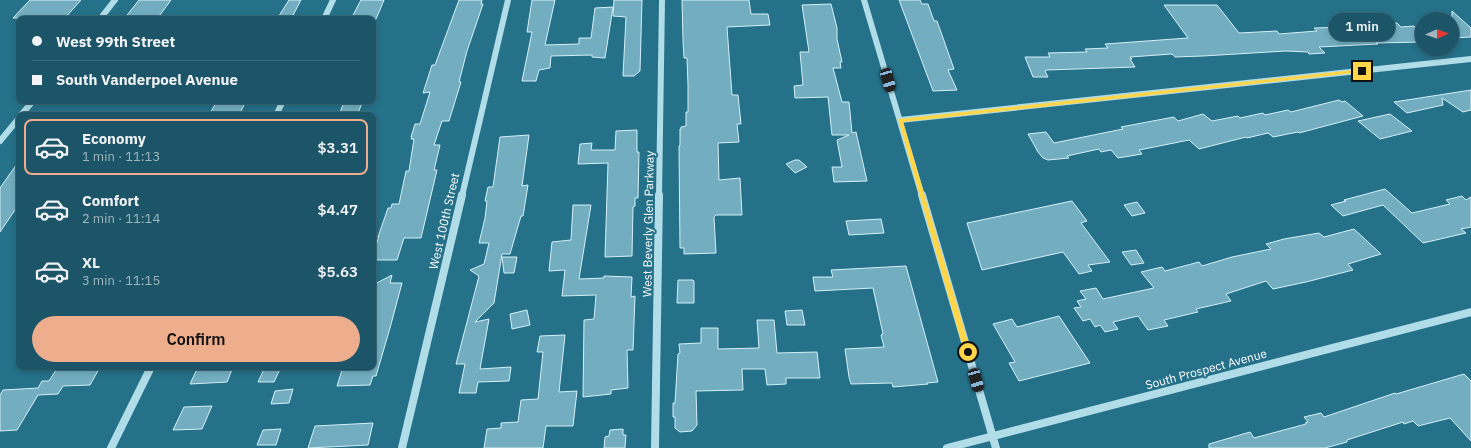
<!DOCTYPE html>
<meta charset="utf-8">
<style>
:root{--surface:#1c5567;--page:#255b6d;--text:#f1f3f6;--muted:#a0b7c0;--line:#3a6b7b;--accent:#eead8d}
body{margin:0;font-family:"IBM Plex Sans",sans-serif;background:var(--page);color:var(--text);height:100vh;display:flex;flex-direction:column;font-size:15px;white-space:nowrap}
*{box-sizing:border-box;margin:0}
p{font-size:13px;color:var(--muted)}
.icon{flex:none;width:22px;height:22px;fill:none;stroke:currentColor;stroke-width:2;stroke-linecap:round;stroke-linejoin:round}
.map{position:relative;flex:1;overflow:hidden}
.details{position:absolute;left:16px;top:112px;width:360px;height:258px;display:flex;flex-direction:column;background:var(--surface);border-radius:8px;box-shadow:0 2px 6px #0003,0 0 0 1px var(--line)}
.details>*{flex:none}
.guide{position:absolute;left:16px;top:16px;width:360px;height:88px;border-radius:8px;box-shadow:0 2px 6px #0003,0 0 0 1px var(--line);display:grid;align-content:center;height:88px;padding:0 16px;background:var(--surface)}
.needle{width:26px;rotate:88deg}
.fabs{position:absolute;left:1415px;top:12px;display:grid;gap:8px}
.fabs a{display:grid;place-items:center;width:44px;height:44px;border-radius:50%;background:var(--surface);box-shadow:0 2px 6px #0003,0 0 0 1px var(--line);font-size:20px}
.end{position:absolute;width:18px;height:18px;margin:-9px;border:5px solid #ffd54a;background:#111;box-shadow:0 0 0 2px #111}
.from{border-radius:50%}
.bubble{position:absolute;height:28px;border-radius:14px;background:var(--surface);box-shadow:0 2px 6px #0003,0 0 0 1px var(--line);font-size:13px;font-weight:600;line-height:28px;text-align:center}
.car{position:absolute;width:12px;height:24px;margin:-12px -6px;border-radius:5px;box-shadow:0 0 3px 1px #0007;background:linear-gradient(#222 24%,#8ab4d8 0 40%,#222 0 76%,#8ab4d8 0 86%,#222 0)}
.guide b{display:flex;align-items:center;gap:14px;height:38px;font-size:15px}
.guide b+b{border-top:1px solid var(--line)}
.guide i{width:10px;height:10px;background:var(--text)}
ul{padding:7px 0 0;list-style:none}
li{display:flex;align-items:center;gap:12px;height:56px;margin:0 8px 6px;padding:0 8px;border:2px solid transparent;border-radius:8px}
li div{flex:1}
li b{display:block;font-size:15px}
li em{font-style:normal;font-weight:600}
li.active{border-color:var(--accent)}
li>.icon{width:36px;height:36px;stroke-width:1.5}
.button{display:flex;gap:8px;margin-top:auto;padding:8px 16px}
.button a{flex:1;height:46px;border-radius:24px;background:var(--accent);color:#111;font-size:16px;font-weight:600;line-height:46px;text-align:center}
.map>svg:first-child{display:block}
.building{fill:#72aec0;stroke:#d5f0f7}
.lines{fill:none;stroke-linecap:round;stroke-linejoin:round}
.minor-far1{stroke:#b1dde9;stroke-width:6}
.minor{stroke:#b1dde9;stroke-width:8}
.route{fill:#ffd54a}
.labels{text-anchor:middle;dominant-baseline:central;stroke-width:4;stroke-linejoin:round;paint-order:stroke}
.street-label{font-size:12px;fill:#fff;stroke:#257189}
</style>
<div class="map">
<svg width="1471" height="448" viewBox="0 0 1471 448">
<rect width="100%" height="100%" fill="#257189"/>
<path class="building" d="M30,0H81L64,19L13,18Z
M139,0H171L157,19H124Z
M289,0H301L291,19H277Z
M361,0H384L376,19H351Z
M459,0H482L481,4H483L467,51L459,82H461L449,121H442L434,145H440L434,170H437L421,238H404L397,260H373V255L379,236L378,237L388,208H391L392,204H399L406,171H409L414,139H411L412,137H411L415,124H420L430,92L423,93L432,65H435Z
M532,0H555L545,45L579,44V38H591L595,8L613,7L605,58L592,57V55L551,56L550,68L539,70L536,81H522L532,32H527Z
M614,0H642L640,71L634,76H623L626,17L613,16Z
M682,0H749L751,14H768L770,25L727,27L732,95H738L741,124H737L739,142L718,143L719,180L740,178L742,215H716L714,217L716,253L684,254V248H680L679,146L680,145V129H681V127L686,126V112H688V85L687,58H684L683,41Z
M899,0H920L922,4H928L934,21H937L942,35L954,69L948,70L957,90L933,91Z
M831,4L837,28V39L842,62H840L841,68H833L842,102H849L852,133L856,132L867,181L834,182L832,167H842L837,140L849,135H832L828,97L795,98L794,86L803,85L800,52H809L802,5Z
M1164,5H1217L1239,33L1277,31L1279,34L1317,31L1314,28L1346,27L1343,25L1397,23L1401,27L1414,26L1422,34V42L1376,43L1378,44L1319,47L1325,53L1309,54L1308,52L1286,51L1203,56L1175,57L1172,54L1130,57L1132,59H1130L1135,67L1047,70L1045,71L1048,77H1033L1025,57H1050L1048,53L1087,52L1085,49L1108,48L1105,44L1188,38Z
M1452,11L1471,28V37L1452,38Z
M1471,90V110L1463,112L1442,98L1443,105L1407,113L1394,102Z
M1339,100L1342,102L1345,101L1363,116L1299,133L1298,132L1273,137L1268,133L1247,138L1246,137L1199,149L1189,140L1139,150L1142,154L1118,158L1111,150L1101,152L1099,149L1067,156L1069,158L1048,160L1043,158L1038,152L1028,134L1046,132L1054,143L1123,129L1121,127L1174,117L1178,121L1203,114L1212,121L1238,116L1240,118L1263,113L1265,115L1288,110L1291,112Z
M217,101H246L239,115H209Z
M363,101L357,115H339L344,102Z
M1390,114L1412,131L1380,139L1358,121Z
M637,130V152H639L638,198H635V206L633,207L632,256L605,257L608,163L578,164L580,144L592,143L591,150H615L616,131Z
M529,135L522,186L528,185L523,216H521L510,254H502L494,303L475,322L489,319L480,369L511,367L509,381L478,382L476,393H459L465,364H456L479,276L470,270L484,264L489,243H479L485,218L487,201H485L488,187H493L500,137Z
M795,160H799L807,167L795,173L786,164Z
M19,161V204L0,232V188Z
M1385,189L1412,213L1450,204L1446,200L1462,196L1466,200L1471,197V227L1461,229L1466,233L1423,243L1383,205L1343,216L1331,205L1346,201L1344,200Z
M1072,201L1087,221L1081,223L1110,262L1088,265L1092,271L1079,274L1063,252L982,270L967,223Z
M1137,202L1145,213L1132,216L1124,205Z
M573,205H591L579,279L604,278V276L632,277L631,297L635,296L633,350H627L628,388L611,390V394L583,397L584,320L594,319L596,295L562,296L565,270L549,271L552,242L571,240Z
M881,219L884,233L849,235L846,221Z
M1354,229L1381,254L1348,264L1353,270L1306,282L1273,289L1266,281L1226,294L1231,301L1196,309L1198,312L1164,320L1168,326L1148,330L1138,316L1113,322L1118,329L1105,332L1100,325L1095,327L1090,319L1083,321L1074,308L1081,307L1077,301L1086,299L1080,291L1096,288L1103,299L1154,288L1141,272L1162,267L1165,271L1199,262L1202,266L1232,257L1271,249L1266,244L1284,239L1319,233L1324,237Z
M1136,250L1144,263L1131,265L1122,252Z
M502,257H517L514,273H504Z
M906,266L938,382L927,383L928,384L893,387L892,383L851,384L849,377L845,349L884,347L881,335L883,334L873,288L815,291L813,277H833L831,270Z
M392,275L390,283H402L390,328L376,376H373L370,385L337,386L343,367H373V285Z
M678,280H693L694,281V303H677Z
M527,310L530,325L512,329L510,314Z
M802,310L805,325H787L785,311Z
M1059,316L1090,363L1019,381L1009,363L1015,362L993,324L1012,319L1017,327Z
M757,320H774L777,353L817,352L820,378H786V384L767,385L765,369H742L743,390L696,391L697,425L692,431L680,432L675,428V417H673V403H675L678,354L680,353L679,344L701,343V328H718V349L759,348Z
M565,335L559,392L577,391L573,426H546L543,448H484L487,429L501,428V423L518,422L521,400L538,399L543,352H537L540,336Z
M198,367H233L227,382L190,384Z
M265,367H281L274,382H258Z
M99,369L90,385L63,386L58,394L38,395L17,430L0,431V395L3,390L38,388L42,381H49L56,370Z
M1464,374L1471,381V441L1450,418L1418,426L1413,421L1404,424L1403,422L1347,440V442L1325,448H1209V444L1233,437L1250,432L1254,438L1306,424L1305,423L1308,422L1304,417L1321,413L1324,417L1395,393L1396,394Z
M293,389L289,403L271,404L275,391Z
M212,406L202,429L173,430L184,407Z
M373,423L368,445L308,448L315,426Z
M281,429L276,445H257L263,430Z
M623,429V435H626L625,448H604L605,437L609,436L610,430Z"/>
<g class="lines">
<path class="minor-far1" d="M864,0L922,196
M100,19L115,0
M324,19L333,0
M21,115L33,101
M276,115L283,101
M900,120L1471,59
M0,141L19,118
M462,196L508,0
M659,196L662,0"/>
<path class="minor" d="M922,195L996,448
M111,448L151,367
M402,448L462,195
M655,448L659,195
M947,448L1471,312"/>
</g>
<path class="route" d="M1362,69L1365,71L1364,72L903,122L971,352L968,356L965,355L898,119Z"/>
<g class="labels">
<g class="street-label">
<text transform="translate(444 221) rotate(-77)">West 100th Street</text>
<text transform="translate(648 224) rotate(-89)">West Beverly Glen Parkway</text>
<text transform="translate(1206 369) rotate(-15)">South Prospect Avenue</text>
</g>
</g>
</svg>
<div class="fabs">
<a><svg class="needle" viewBox="-14 -14 28 28"><path d="M0-13l5 13h-10z" fill="#e53935"/><path d="M0 13l5-13h-10z" fill="#a0b7c0"/></svg></a>
</div>
<i class="end from" style="left:968px;top:352px"></i>
<i class="end" style="left:1362px;top:71px"></i>
<div class="bubble" style="left:1329px;top:13px;width:66px">1 min</div>
<i class="car" style="left:888px;top:80px;rotate:164deg"></i>
<i class="car" style="left:976px;top:380px;rotate:164deg"></i>
<div class="guide">
<b><i class="from"></i>West 99th Street</b>
<b><i></i>South Vanderpoel Avenue</b>
</div>
<section class="details">
<ul>
<li class="active"><svg class="icon" aria-label="car" viewBox="0 0 24 24"><path d="M5 17H2v-5l4-1 3-4h7l3 4 3 1v5h-3M9 17h6M6 11h13"/><circle cx="7" cy="17" r="2"/><circle cx="17" cy="17" r="2"/></svg><div><b>Economy</b><p>1 min · 11:13</p></div><em>$3.31</em></li>
<li><svg class="icon" aria-label="car" viewBox="0 0 24 24"><path d="M5 17H2v-5l4-1 3-4h7l3 4 3 1v5h-3M9 17h6M6 11h13"/><circle cx="7" cy="17" r="2"/><circle cx="17" cy="17" r="2"/></svg><div><b>Comfort</b><p>2 min · 11:14</p></div><em>$4.47</em></li>
<li><svg class="icon" aria-label="car" viewBox="0 0 24 24"><path d="M5 17H2v-5l4-1 3-4h7l3 4 3 1v5h-3M9 17h6M6 11h13"/><circle cx="7" cy="17" r="2"/><circle cx="17" cy="17" r="2"/></svg><div><b>XL</b><p>3 min · 11:15</p></div><em>$5.63</em></li>
</ul>
<div class="button"><a>Confirm</a></div>
</section>
</div>
